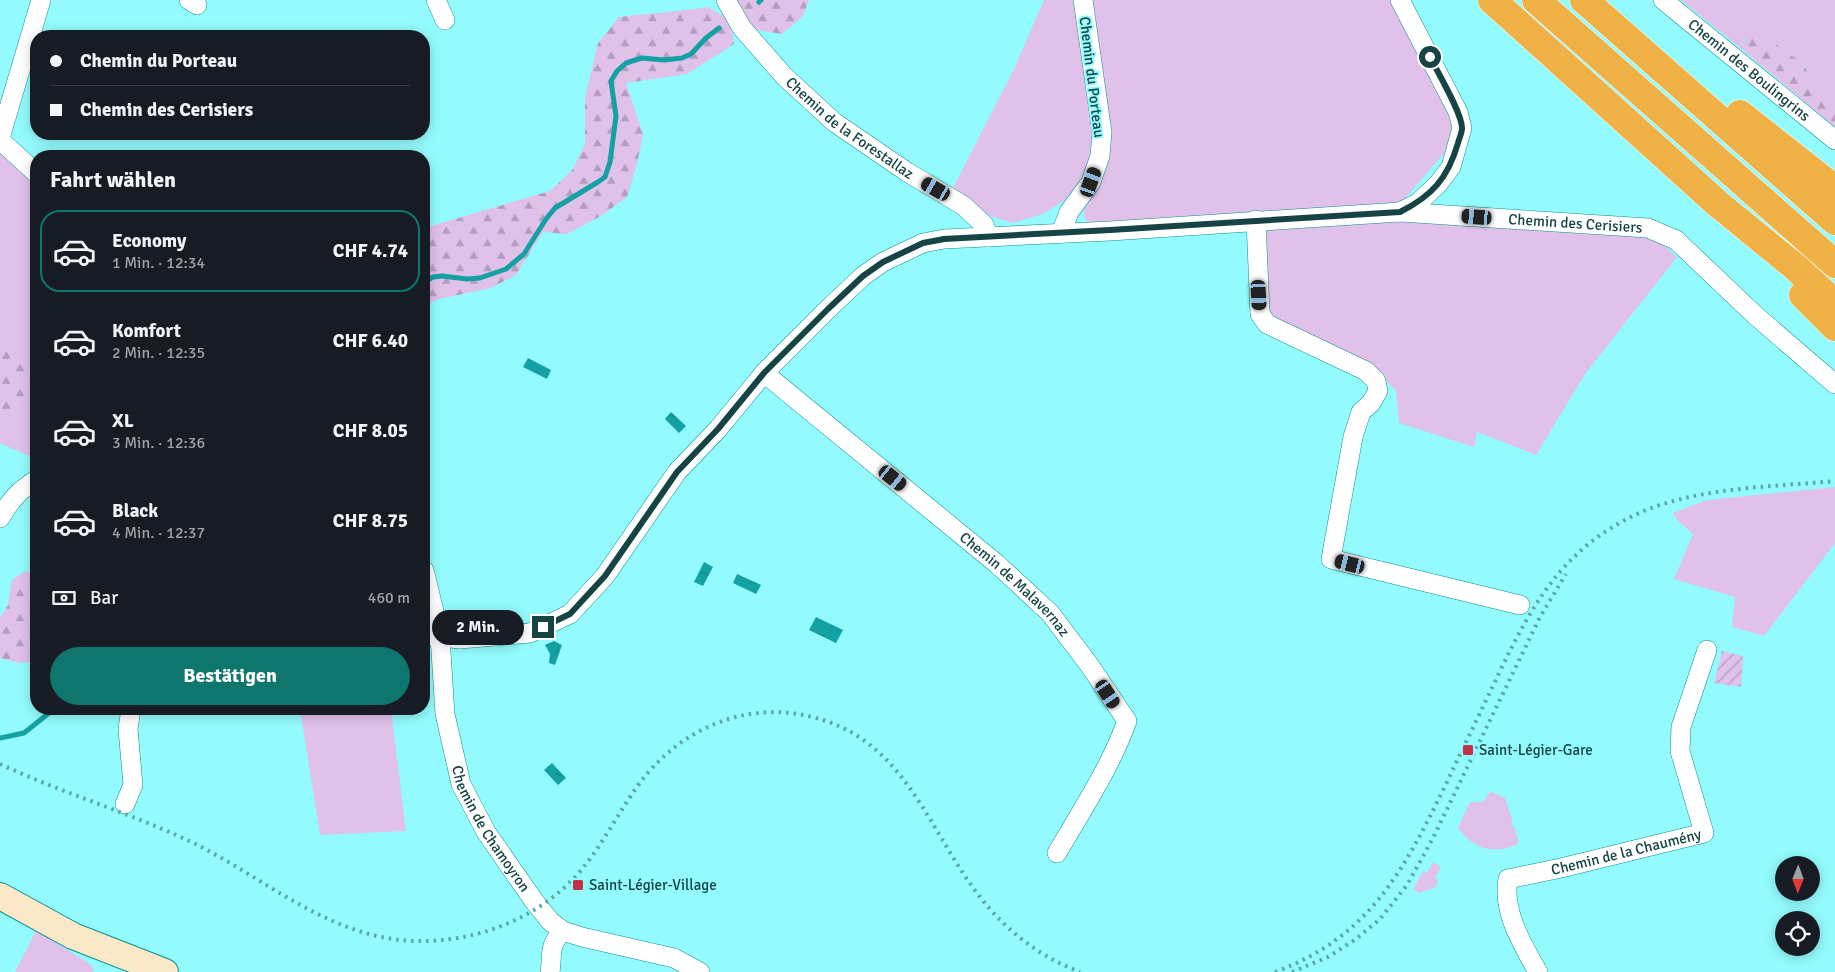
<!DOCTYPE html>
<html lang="de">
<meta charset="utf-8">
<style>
:root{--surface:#171b24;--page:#242831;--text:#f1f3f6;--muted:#9ea1a6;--line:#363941;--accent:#0f766e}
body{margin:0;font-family:Signika,sans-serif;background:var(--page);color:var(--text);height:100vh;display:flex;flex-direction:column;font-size:19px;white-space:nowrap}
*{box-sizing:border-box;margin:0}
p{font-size:16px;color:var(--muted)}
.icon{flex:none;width:28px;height:28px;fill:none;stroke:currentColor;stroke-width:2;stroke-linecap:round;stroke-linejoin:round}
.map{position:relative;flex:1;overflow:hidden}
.drawer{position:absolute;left:30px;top:150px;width:400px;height:565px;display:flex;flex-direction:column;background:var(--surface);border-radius:20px;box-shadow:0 2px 12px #0003}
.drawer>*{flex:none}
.guide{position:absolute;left:30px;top:30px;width:400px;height:110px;border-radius:20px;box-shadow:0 2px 12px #0003;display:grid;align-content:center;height:110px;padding:0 20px;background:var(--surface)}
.needle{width:32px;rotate:181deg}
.fabs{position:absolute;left:1775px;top:856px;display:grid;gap:10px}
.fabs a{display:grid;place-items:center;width:45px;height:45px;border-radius:50%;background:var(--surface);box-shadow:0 2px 12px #0003;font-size:25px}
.end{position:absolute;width:22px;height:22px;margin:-11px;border:6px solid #164344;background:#fff;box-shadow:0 0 0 2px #fff}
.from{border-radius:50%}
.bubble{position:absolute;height:35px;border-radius:18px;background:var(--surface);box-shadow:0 2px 12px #0003;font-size:16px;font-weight:700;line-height:35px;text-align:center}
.car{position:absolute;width:15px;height:30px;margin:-15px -8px;border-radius:6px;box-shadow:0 0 4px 1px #0007;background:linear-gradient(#222 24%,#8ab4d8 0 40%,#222 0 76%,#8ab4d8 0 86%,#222 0)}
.guide b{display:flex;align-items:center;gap:18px;height:48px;font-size:19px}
.guide b+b{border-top:1px solid var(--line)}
.guide i{width:12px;height:12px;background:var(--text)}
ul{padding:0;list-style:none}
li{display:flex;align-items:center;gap:15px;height:82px;margin:0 10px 8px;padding:0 10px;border:2px solid transparent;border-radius:20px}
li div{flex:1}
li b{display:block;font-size:19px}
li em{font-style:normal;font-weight:700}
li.on{border-color:var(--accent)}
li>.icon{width:45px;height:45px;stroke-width:1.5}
h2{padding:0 20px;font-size:22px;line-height:60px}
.pay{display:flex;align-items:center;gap:12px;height:55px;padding:0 20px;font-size:19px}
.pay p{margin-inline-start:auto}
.cta{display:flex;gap:10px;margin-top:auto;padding:10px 20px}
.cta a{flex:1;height:58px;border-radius:30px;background:var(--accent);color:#fff;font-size:20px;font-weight:700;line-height:58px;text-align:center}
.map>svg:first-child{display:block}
.grass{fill:#dfc1ea}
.forest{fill:url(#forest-firs)}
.garden{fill:url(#garden-furrows)}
.water{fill:url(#water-ripples)}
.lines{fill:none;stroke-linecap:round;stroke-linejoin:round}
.stream{stroke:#14a1a4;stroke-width:5}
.minor-casing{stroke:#0f8d8f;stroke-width:20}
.secondary-casing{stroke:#0f8d8f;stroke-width:28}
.motorway-casing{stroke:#fff;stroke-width:29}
.minor{stroke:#fff;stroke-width:19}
.secondary{stroke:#fae8c8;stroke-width:26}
.motorway{stroke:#f0b147;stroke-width:28}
.rail{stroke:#5aa7a8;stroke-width:4;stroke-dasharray:2.5 5;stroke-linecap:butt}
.route{stroke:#164344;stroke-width:6}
.poi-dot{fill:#c23148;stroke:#93fbfd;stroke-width:2}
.labels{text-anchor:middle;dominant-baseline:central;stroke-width:4;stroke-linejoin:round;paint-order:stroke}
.street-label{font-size:15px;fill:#164344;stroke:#93fbfd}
.poi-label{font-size:15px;fill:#164344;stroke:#93fbfd;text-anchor:start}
</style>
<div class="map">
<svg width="1835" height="972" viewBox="0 0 1835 972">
<defs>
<pattern id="forest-firs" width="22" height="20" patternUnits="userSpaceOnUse" patternTransform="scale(1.25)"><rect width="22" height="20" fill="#dfc1ea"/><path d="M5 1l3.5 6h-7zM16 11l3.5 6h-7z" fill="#b49ebf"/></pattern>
<pattern id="garden-furrows" width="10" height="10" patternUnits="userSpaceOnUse" patternTransform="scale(1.25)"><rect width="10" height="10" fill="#dfc1ea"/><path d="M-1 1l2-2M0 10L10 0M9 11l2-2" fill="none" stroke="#b49ebf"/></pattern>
<pattern id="water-ripples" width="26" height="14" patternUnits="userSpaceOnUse" patternTransform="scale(1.25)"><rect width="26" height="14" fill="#14a1a4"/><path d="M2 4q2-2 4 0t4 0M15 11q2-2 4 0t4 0" fill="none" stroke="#118587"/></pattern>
</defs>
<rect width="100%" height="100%" fill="#93fbfd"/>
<path class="grass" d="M1044,0H1073L1095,140L1088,165L1078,183L1065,200L1043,214L1013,223L990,216L951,192L1014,69Z
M1090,0H1393L1456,124L1453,143L1400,204L1090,223L1084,218V210L1105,173L1111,137Z
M1681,0H1835V103L1827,100L1802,63L1747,37L1738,46Z
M0,153L36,179V459L0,443V425L19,404L6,346L0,347Z
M1404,219L1640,235L1662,243L1677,257L1585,374L1536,455L1477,432L1474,447L1399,423L1396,391L1372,366L1279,324L1267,312L1264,237L1267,228Z
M1835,487V543L1764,636L1732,627L1735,597L1674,579L1693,534L1677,520L1673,513L1707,500Z
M300,709H391L406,831L320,835Z
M1490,791L1505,798L1513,823L1511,824L1512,826H1514L1519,843C1496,856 1473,849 1458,828L1470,802H1483Z
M1433,862L1441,867L1435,878L1438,880L1436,887L1419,893L1413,889L1423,871L1427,873Z
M36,931L87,962L94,969L93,972H15Z"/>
<path class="forest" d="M729,0H809L803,16L782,34L742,28Z
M708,7L729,19L734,44L687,74L626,83L643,134L637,164L627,197L601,216L567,234L543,232L516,275L491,288L439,299L424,305V228L550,191L573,169L585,144V98L598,43L619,17C649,13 678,12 708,7Z
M1752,34L1764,35L1802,63L1827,100L1835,103V127L1738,46Z
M5,346L24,355L36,378L19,404L0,425V347Z
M25,571L36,575V662L19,663L0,658V618L8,605L12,580Z"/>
<path class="garden" d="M1722,651L1743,656L1741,687L1714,683Z"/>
<path class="water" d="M528,358L551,370L547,379L523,367Z
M671,412L686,426L679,433L665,419Z
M704,562L713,567L703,586L694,582Z
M737,574L761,585L756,594L733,583Z
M816,617L843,630L836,643L809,630Z
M554,641L562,645L555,665L549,663L550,654L545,645Z
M552,763L566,778L558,785L544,770Z"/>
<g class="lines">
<path class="stream" d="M759,2L761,0
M424,282L433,277L442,276L467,279L480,278L506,269L524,254L546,219L555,208L598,182L605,177L610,162L616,116L611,81L617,71L626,63L642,58L664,60L682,58L691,54L706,38L719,28
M0,738L24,733L54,709"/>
<defs>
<g id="minor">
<path d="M189,0L197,5"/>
<path d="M436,0L445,20"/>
<path id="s1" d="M726,0L742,28L784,76L834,122L907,172L964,206L984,225L989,237"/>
<path d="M1400,0L1458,112L1462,128L1451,167L1438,184L1418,203L1400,212"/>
<path id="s2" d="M1663,0L1835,140"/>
<path d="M0,138L41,0"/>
<path d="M0,140L36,173"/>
<path d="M1256,220L1260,314L1267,324L1366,371L1376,381L1378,391L1371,403L1361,412L1353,437L1331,559L1520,605"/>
<path d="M1061,233L1069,212L1091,182L1100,156L1102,132L1083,0"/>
<path id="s3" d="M764,373L997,564L1050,613L1090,666L1127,721C1110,768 1082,810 1057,853"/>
<path d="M0,518C11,500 18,491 36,480"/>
<path id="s4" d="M424,570L440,636L445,714L461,784L486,832L534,901L550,921L563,931L582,937L674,958L700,972"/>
<path id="s5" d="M424,635L460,639L530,633L570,614L605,576L677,472L718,429L764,373L828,309L863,276L883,262L923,243L944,239L1110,231L1400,212L1648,228L1676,240L1756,316L1835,384"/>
<path d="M125,804L133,785L128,729L131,709"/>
<path d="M550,972C553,953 548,946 563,931"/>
<path id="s6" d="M1538,972C1522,944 1502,911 1508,879L1561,868L1704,833L1680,751L1681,727L1707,650"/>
</g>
<path id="secondary" d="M0,896L73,936L165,972"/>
<path id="motorway" d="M1492,0L1718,204L1794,266L1835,303
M1536,0L1835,264
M1584,0L1835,221
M1740,114L1835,189
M1803,295L1835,327"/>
</defs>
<use href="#minor" class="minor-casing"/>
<use href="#secondary" class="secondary-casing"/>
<use href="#motorway" class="motorway-casing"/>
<use href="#minor" class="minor"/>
<use href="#secondary" class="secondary"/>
<use href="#motorway" class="motorway"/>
<path class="rail" d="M0,764C60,792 124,811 185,839C261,874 325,937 413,941C472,943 534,921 575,877C601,849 617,814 639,784C678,731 742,701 808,716C898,736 922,814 969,882C997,923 1033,954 1080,972
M1275,972C1370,937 1404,870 1446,784C1464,746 1482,709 1500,671C1533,603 1564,548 1637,514C1696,487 1771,487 1835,481
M1292,972L1328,957L1356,939L1380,919L1407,885L1432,840L1540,617L1566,574"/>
</g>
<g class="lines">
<path class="route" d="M543,627L570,614L605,576L677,472L718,429L764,373L828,309L863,276L883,262L923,243L944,239L1110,230L1400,212C1432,196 1448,178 1458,143C1459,139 1462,133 1462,128C1462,113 1438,73 1430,57"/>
</g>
<g class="poi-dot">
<rect x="1462" y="744" width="12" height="12" rx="2.5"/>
<rect x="572" y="879" width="12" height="12" rx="2.5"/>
</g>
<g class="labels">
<g class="street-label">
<text stroke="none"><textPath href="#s2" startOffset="111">Chemin des Boulingrins</textPath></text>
<text transform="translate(1092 77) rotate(83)">Chemin du Porteau</text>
<text stroke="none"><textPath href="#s1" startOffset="180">Chemin de la Forestallaz</textPath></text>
<text stroke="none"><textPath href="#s5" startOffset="1322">Chemin des Cerisiers</textPath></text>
<text stroke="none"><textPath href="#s3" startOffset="328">Chemin de Malavernaz</textPath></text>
<text stroke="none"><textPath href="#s4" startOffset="271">Chemin de Chamoyron</textPath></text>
<text stroke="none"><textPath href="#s6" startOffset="221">Chemin de la Chaumény</textPath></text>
</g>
<g class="poi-label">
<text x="1479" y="750">Saint-Légier-Gare</text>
<text x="589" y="885">Saint-Légier-Village</text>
</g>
</g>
</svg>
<div class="fabs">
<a><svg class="needle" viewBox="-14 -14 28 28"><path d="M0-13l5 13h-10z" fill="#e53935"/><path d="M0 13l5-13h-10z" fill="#9ea1a6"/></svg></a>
<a><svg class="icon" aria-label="locate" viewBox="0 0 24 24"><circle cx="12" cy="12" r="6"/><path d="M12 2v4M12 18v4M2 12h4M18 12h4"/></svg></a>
</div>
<i class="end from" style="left:1430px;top:57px"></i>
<i class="end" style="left:543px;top:627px"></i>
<div class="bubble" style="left:432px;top:610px;width:92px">2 Min.</div>
<i class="car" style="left:1091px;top:182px;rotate:20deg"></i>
<i class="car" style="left:936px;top:189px;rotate:300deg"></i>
<i class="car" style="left:1477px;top:217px;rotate:274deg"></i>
<i class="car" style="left:1259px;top:295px;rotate:177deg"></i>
<i class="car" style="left:893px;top:478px;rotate:129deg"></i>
<i class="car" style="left:1350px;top:564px;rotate:284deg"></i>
<i class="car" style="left:1108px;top:694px;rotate:147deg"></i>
<div class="guide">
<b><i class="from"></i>Chemin du Porteau</b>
<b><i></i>Chemin des Cerisiers</b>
</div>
<section class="drawer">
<h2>Fahrt wählen</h2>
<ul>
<li class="on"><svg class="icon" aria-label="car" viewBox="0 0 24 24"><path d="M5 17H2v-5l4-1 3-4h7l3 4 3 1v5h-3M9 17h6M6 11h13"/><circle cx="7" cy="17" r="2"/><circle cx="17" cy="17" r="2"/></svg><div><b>Economy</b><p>1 Min. · 12:34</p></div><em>CHF 4.74</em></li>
<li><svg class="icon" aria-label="car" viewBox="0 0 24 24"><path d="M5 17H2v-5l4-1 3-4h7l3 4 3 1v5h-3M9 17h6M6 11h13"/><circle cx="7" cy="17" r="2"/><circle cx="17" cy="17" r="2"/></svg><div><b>Komfort</b><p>2 Min. · 12:35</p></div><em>CHF 6.40</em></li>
<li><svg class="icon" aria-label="car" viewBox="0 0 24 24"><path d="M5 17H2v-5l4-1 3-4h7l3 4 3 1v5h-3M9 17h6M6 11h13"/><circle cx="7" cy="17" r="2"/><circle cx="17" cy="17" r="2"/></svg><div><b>XL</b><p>3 Min. · 12:36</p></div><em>CHF 8.05</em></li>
<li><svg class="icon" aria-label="car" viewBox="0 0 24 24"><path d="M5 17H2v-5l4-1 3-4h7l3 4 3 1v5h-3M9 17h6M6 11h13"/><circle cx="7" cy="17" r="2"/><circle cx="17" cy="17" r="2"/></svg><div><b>Black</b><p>4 Min. · 12:37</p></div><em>CHF 8.75</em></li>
</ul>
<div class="pay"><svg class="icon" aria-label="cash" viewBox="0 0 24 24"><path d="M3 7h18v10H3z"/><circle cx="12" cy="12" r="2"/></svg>Bar<p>460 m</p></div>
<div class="cta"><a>Bestätigen</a></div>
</section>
</div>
